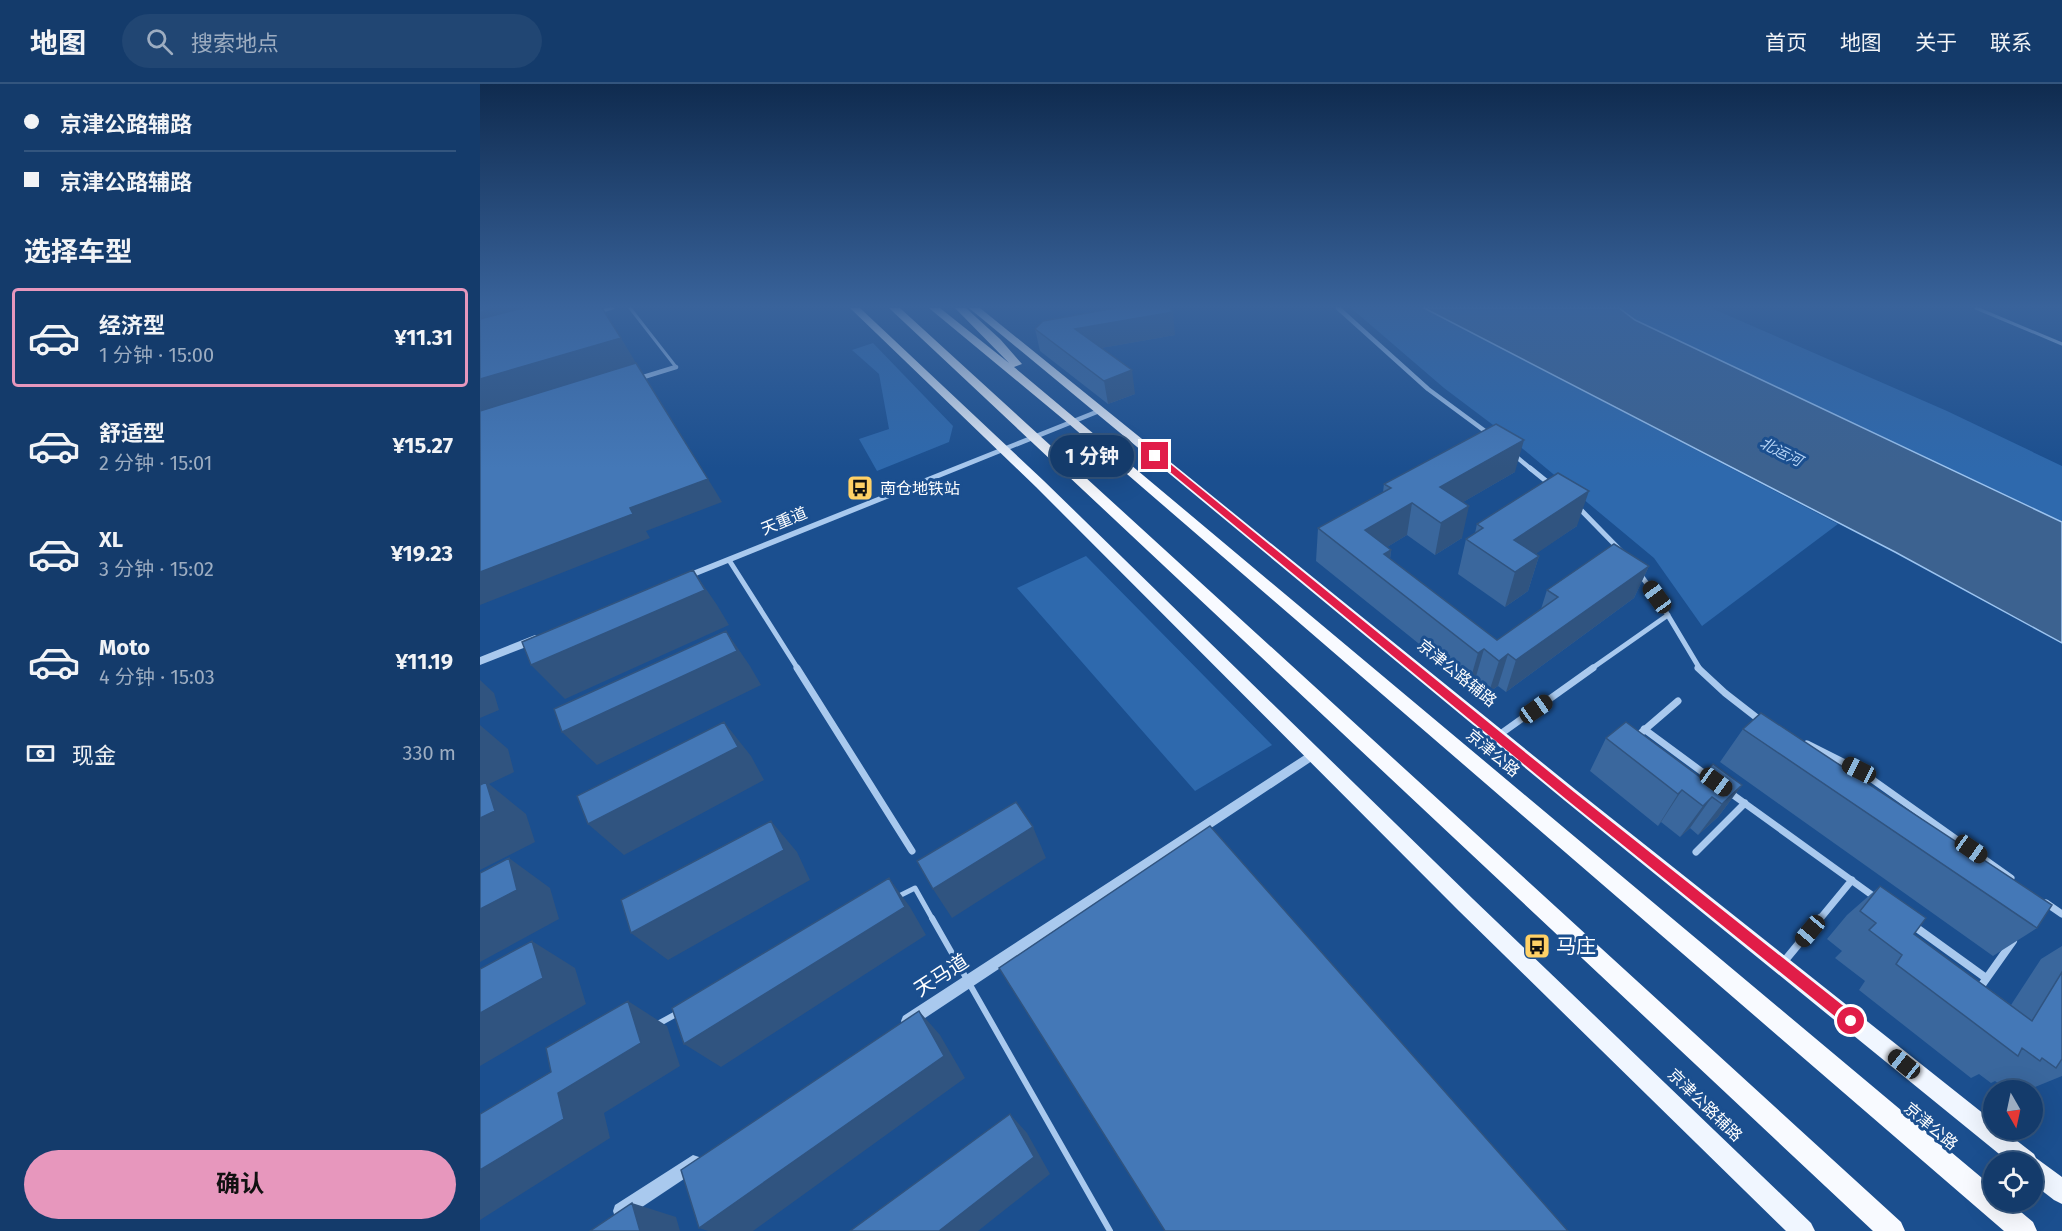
<!DOCTYPE html>
<html lang="zh">
<meta charset="utf-8">
<style>
:root{--surface:#143b6b;--page:#214673;--text:#f1f3f6;--muted:#9dadc1;--line:#33557e;--accent:#e797bd}
body{margin:0;font-family:"Fira Sans","Noto Sans SC",sans-serif;background:var(--page);color:var(--text);height:100vh;display:flex;flex-direction:column;font-size:22px;white-space:nowrap}
*{box-sizing:border-box;margin:0}
p{font-size:20px;color:var(--muted)}
.icon{flex:none;width:33px;height:33px;fill:none;stroke:currentColor;stroke-width:2;stroke-linecap:round;stroke-linejoin:round}
.map{position:relative;flex:1;overflow:hidden}
.drawer{display:flex;flex-direction:column;background:var(--surface);width:480px}
.drawer>*{flex:none}
.banner{display:grid;align-content:center;height:132px;padding:0 24px;background:var(--surface)}
.needle{width:39px;rotate:171deg}
.controls{position:absolute;left:1503px;top:996px;display:grid;gap:12px}
.controls a{display:grid;place-items:center;width:60px;height:60px;border-radius:50%;background:var(--surface);box-shadow:0 6px 24px #0002,0 0 0 2px var(--line);font-size:30px}
.end{position:absolute;width:27px;height:27px;margin:-14px;border:8px solid #e11d48;background:#fff;box-shadow:0 0 0 3px #fff}
.from{border-radius:50%}
.bubble{position:absolute;height:42px;border-radius:21px;background:var(--surface);box-shadow:0 6px 24px #0002,0 0 0 2px var(--line);font-size:20px;font-weight:700;line-height:42px;text-align:center}
.car{position:absolute;width:18px;height:36px;margin:-18px -9px;border-radius:8px;box-shadow:0 0 4px 2px #0007;background:linear-gradient(#222 24%,#8ab4d8 0 40%,#222 0 76%,#8ab4d8 0 86%,#222 0)}
.banner b{display:flex;align-items:center;gap:21px;height:57px;font-size:22px}
.banner b+b{border-top:2px solid var(--line)}
.banner i{width:15px;height:15px;background:var(--text)}
ul{padding:0;list-style:none}
li{display:flex;align-items:center;gap:18px;height:99px;margin:0 12px 9px;padding:0 12px;border:3px solid transparent;border-radius:6px}
li div{flex:1}
li b{display:block;font-size:22px}
li em{font-style:normal;font-weight:700}
li.selected{border-color:var(--accent)}
li>.icon{width:54px;height:54px;stroke-width:1.5}
h2{padding:0 24px;font-size:27px;line-height:72px}
.pay{display:flex;align-items:center;gap:15px;height:66px;padding:0 24px;font-size:22px}
.pay p{margin-inline-start:auto}
.primary-button{display:flex;gap:12px;margin-top:auto;padding:12px 24px}
.primary-button a{flex:1;height:69px;border-radius:36px;background:var(--accent);color:#111;font-size:24px;font-weight:700;line-height:69px;text-align:center}
header{display:flex;align-items:center;gap:36px;box-sizing:border-box;height:84px;padding:0 30px;background:var(--surface);border-bottom:2px solid var(--line)}
header strong{font-size:28px}
nav{display:flex;gap:33px;margin-inline-start:auto;font-size:21px}
.search{width:420px;height:54px;background:var(--page);display:flex;align-items:center;gap:15px;box-sizing:border-box;padding:0 21px;border-radius:33px;color:var(--muted);font-size:22px}
main{display:flex;flex:1;min-height:0}
.map>svg:first-child{display:block}
.green{fill:#2e69ad}
.water{fill:#3c6290;stroke:#9cc4f0;stroke-width:1.5}
.lines{fill:none;stroke-linecap:round;stroke-linejoin:round}
.service-far2{stroke:#a9c9ee;stroke-width:3}
.service-far1{stroke:#a9c9ee;stroke-width:5}
.service{stroke:#a9c9ee;stroke-width:6}
.minor-far3{stroke:#a9c9ee;stroke-width:4.5}
.minor-far2{stroke:#a9c9ee;stroke-width:5}
.minor-far1{stroke:#a9c9ee;stroke-width:7}
.minor{stroke:#a9c9ee;stroke-width:8}
.tertiary{fill:#a9c9ee;fill-rule:evenodd}
.primary{fill:#f0f6ff;fill-rule:evenodd}
.trunk{fill:#f8faff;fill-rule:evenodd}
.wall{fill:#3a679d}
.shaded-wall{fill:#305480}
.building{fill:#4478b7;stroke:#305480;stroke-width:1.5}
.route{fill:#e11d48}
.labels{text-anchor:middle;dominant-baseline:central;stroke-width:6;stroke-linejoin:round;paint-order:stroke}
.far-water-label{font-size:15px;font-style:italic;fill:#b5d3f5;stroke:#1b4f8f}
.poi-label{font-size:16px;fill:#fff;stroke:#1b4f8f;text-anchor:start}
.street-label{font-size:16px;fill:#fff;stroke:#1b4f8f}
.near-poi-label{font-size:20px;fill:#fff;stroke:#1b4f8f;text-anchor:start}
.near-street-label{font-size:20px;fill:#fff;stroke:#1b4f8f}
</style>
<header>
<strong>地图</strong>
<div class="search"><svg class="icon" aria-label="search" viewBox="0 0 24 24"><circle cx="10" cy="10" r="6"/><path d="M15 15l6 6"/></svg>搜索地点</div>
<nav><a>首页</a><a>地图</a><a>关于</a><a>联系</a></nav>
</header>
<main>
<section class="drawer">
<div class="banner">
<b><i class="from"></i>京津公路辅路</b>
<b><i></i>京津公路辅路</b>
</div>
<h2>选择车型</h2>
<ul>
<li class="selected"><svg class="icon" aria-label="car" viewBox="0 0 24 24"><path d="M5 17H2v-5l4-1 3-4h7l3 4 3 1v5h-3M9 17h6M6 11h13"/><circle cx="7" cy="17" r="2"/><circle cx="17" cy="17" r="2"/></svg><div><b>经济型</b><p>1 分钟 · 15:00</p></div><em>¥11.31</em></li>
<li><svg class="icon" aria-label="car" viewBox="0 0 24 24"><path d="M5 17H2v-5l4-1 3-4h7l3 4 3 1v5h-3M9 17h6M6 11h13"/><circle cx="7" cy="17" r="2"/><circle cx="17" cy="17" r="2"/></svg><div><b>舒适型</b><p>2 分钟 · 15:01</p></div><em>¥15.27</em></li>
<li><svg class="icon" aria-label="car" viewBox="0 0 24 24"><path d="M5 17H2v-5l4-1 3-4h7l3 4 3 1v5h-3M9 17h6M6 11h13"/><circle cx="7" cy="17" r="2"/><circle cx="17" cy="17" r="2"/></svg><div><b>XL</b><p>3 分钟 · 15:02</p></div><em>¥19.23</em></li>
<li><svg class="icon" aria-label="car" viewBox="0 0 24 24"><path d="M5 17H2v-5l4-1 3-4h7l3 4 3 1v5h-3M9 17h6M6 11h13"/><circle cx="7" cy="17" r="2"/><circle cx="17" cy="17" r="2"/></svg><div><b>Moto</b><p>4 分钟 · 15:03</p></div><em>¥11.19</em></li>
</ul>
<div class="pay"><svg class="icon" aria-label="cash" viewBox="0 0 24 24"><path d="M3 7h18v10H3z"/><circle cx="12" cy="12" r="2"/></svg>现金<p>330 m</p></div>
<div class="primary-button"><a>确认</a></div>
</section>
<div class="map">
<svg width="1582" height="1147" viewBox="0 0 1582 1147">
<rect width="100%" height="100%" fill="#1b4f8f"/>
<path class="green" d="M871,224H944L1358,440L1222,542L1174,474L1025,350L964,304Z
M1139,224H1231L1467,327L1582,382V438L1155,236Z
M393,259L473,342L469,358L397,387L379,355L409,345L399,290L372,266Z
M606,472L792,661L715,707L537,504Z"/>
<path class="water" d="M944,224H1139L1155,236L1582,438V559L1415,468Z"/>
<g class="lines">
<path class="service-far2" d="M150,224L196,283
M1496,224L1582,260
M118,228L133,224"/>
<path class="service-far1" d="M417,813L435,804L453,836"/>
<path class="service" d="M452,834L630,1147
M176,941L198,929"/>
<path class="minor-far3" d="M858,224L948,305L1009,350
M157,295L196,283
M1033,370L1051,385"/>
<path class="minor-far2" d="M1050,384L1071,401
M1098,423L1141,467
M249,476L318,585
M1159,489L1177,513L1220,585
M1111,585L1188,531"/>
<path class="minor-far1" d="M317,584L432,767
M1218,584L1245,609L1281,637
M1164,645L1229,693
M1162,648L1198,617
M1019,651L1113,584
M1327,660L1379,686L1531,794
M1249,708L1396,814
M1216,768L1265,719
M1566,819L1582,830
M1339,836L1372,796"/>
<path class="minor" d="M1434,842L1506,894
M1302,880L1340,834
M1499,905L1533,857"/>
<path class="tertiary" d="M618,325H624L625,327L206,496H200L198,494L200,492Z
M55,551L59,552L60,555L59,558L0,581V573Z
M834,665L838,667L840,670L838,673L433,942L428,944L423,942L421,937L423,932Z
M213,1071L219,1073L221,1079L219,1085L147,1133L141,1135L135,1133L133,1127L135,1121Z"/>
<path class="primary" d="M370,224H380L564,397L993,815L1331,1139L1335,1147H1306L979,827L556,403Z
M489,224H500L1096,706L1514,1038V1046H1523L1554,1070L1556,1074L1582,1093V1120L1574,1116L1552,1099V1078H1529L1084,716Z"/>
<path class="trunk" d="M409,224H420L1421,1138L1425,1147H1393Z
M449,224H460L529,279L475,224H486L520,255L542,280L534,283L1514,1104V1118H1529L1553,1138L1557,1147H1524L589,340Z"/>
</g>
<path class="wall" d="M555,245L695,251L621,264L655,310L628,320L560,267Z
M1035,388L983,418L982,454L955,471L927,451L907,463L911,466L910,475L1017,556L1061,525L1067,506L1169,482L1154,514L1026,608L1018,602L1009,608L995,596L989,600L836,477L838,444L903,408L904,400Z
M997,440L1097,442L1056,469L1059,472L1048,507L1025,523L978,490L986,455L995,449Z
M1263,645L1557,844L1513,872L1240,678Z
M1126,654L1220,693L1262,701L1238,733L1218,751L1210,744L1200,753L1181,738L1178,742L1110,687Z
M1400,802L1434,850L1531,921L1561,875L1582,862V992L1548,1006L1540,1000L1527,1006L1515,997L1511,999L1499,990L1491,994L1379,906L1385,897L1355,874L1362,867L1347,855L1367,831Z"/>
<path class="shaded-wall" d="M15,224H120L0,257V228Z
M693,228L695,251L599,268L595,245Z
M141,254L156,279L0,327V295Z
M652,286L655,310L628,320L624,297Z
M1044,356L1035,388L954,435L960,403Z
M228,395L242,418L166,447L170,454L0,521V488L150,424Z
M1109,407L1097,442L1032,486L1034,456Z
M932,419L927,451L881,479L885,446Z
M989,422L982,454L955,471L961,439Z
M911,466L907,498L904,470Z
M1059,472L1048,507L1025,523L1035,488Z
M1169,482L1154,514L1026,608L1036,576Z
M213,486L237,521L249,541L85,615L51,581Z
M246,547L270,582L281,601L117,681L82,648Z
M1004,565L995,596L989,600L998,569Z
M1028,570L1018,602L1009,608L1019,577Z
M0,596L14,609L19,626L0,634Z
M244,638L271,672L284,696L144,771L108,740Z
M0,641L28,665L34,688L9,700L46,730L55,758L0,786Z
M1262,701L1238,733L1218,751L1242,720Z
M1202,706L1181,738L1178,742L1198,710Z
M1232,713L1210,744L1200,753L1223,722Z
M291,737L317,768L330,796L188,876L151,849Z
M553,743L566,774L472,834L453,805Z
M29,774L70,804L79,835L0,878V825Z
M409,794L430,823L446,851L241,983L204,960Z
M52,857L95,884L106,920L0,982V929Z
M148,917L187,942L200,982L124,1029L130,1054L0,1136V1086L78,1009Z
M439,927L460,951L485,994L273,1147H228L219,1144Z
M530,1030L547,1049L570,1090L498,1147H459Z
M152,1119L196,1133L200,1147H160Z"/>
<path class="building" d="M0,224H15L0,228Z
M43,224H122L141,254L0,295V235Z
M635,224H690L693,228L595,245L652,286L624,297L555,245L563,237Z
M156,279L228,395L150,424L153,430L0,488V327Z
M1016,340L1044,356L960,403L989,422L961,439L932,419L885,446L911,466L904,470L1017,556L1078,513L1067,506L1134,460L1169,482L1036,576L1028,570L1019,577L1004,565L998,569L838,444L911,404L904,400Z
M1078,389L1109,407L1034,456L1059,472L1035,488L986,455L1003,444L997,440Z
M213,486L225,506L51,581L42,558Z
M246,547L257,567L82,648L74,625Z
M1281,629L1572,821L1557,844L1263,645Z
M244,638L258,663L108,740L97,712Z
M1146,638L1220,693L1233,680L1262,701L1242,720L1232,713L1223,722L1202,706L1198,710L1126,654Z
M6,698L15,727L0,734V701Z
M536,718L553,743L453,805L437,777Z
M291,737L304,766L151,849L141,816Z
M730,742L1088,1147H685L519,884Z
M29,774L37,806L0,825V789Z
M409,794L425,823L204,960L192,924Z
M1400,802L1446,834L1434,850L1552,937L1582,888V975L1576,984L1562,974L1560,977L1542,964L1538,972L1416,880L1422,871L1389,846L1396,839L1380,827Z
M52,857L63,894L0,929V885Z
M148,917L161,959L78,1009L84,1035L0,1086V1030L71,988L66,964Z
M439,927L464,972L219,1144L201,1086Z
M530,1030L554,1073L459,1147H370Z
M152,1119L160,1147H110Z"/>
<linearGradient id="sky" x2="0" y2="1"><stop stop-color="#0f2b4f"/><stop offset="0.58" stop-color="#39639b"/><stop offset="1" stop-color="#39639b" stop-opacity="0"/></linearGradient>
<rect width="1582" height="384" fill="url(#sky)"/>
<path class="route" d="M672,370H678L1094,708L1376,932L1378,937L1376,942L1371,944L1367,942L1086,715L672,373Z"/>
<defs>
<symbol id="bus-square" viewBox="-11 -11 22 22"><rect x="-9" y="-9" width="18" height="18" rx="4" fill="#ffd166" stroke="#1b4f8f"/><path d="M-5-6H5V4H4V6H2V4H-2V6H-4V4H-5ZM-3.5-4V0h7V-4ZM-3.5 1.2v1.5H-2V1.2ZM2 1.2v1.5H3.5V1.2Z" fill="#111"/></symbol>
</defs>
<g fill-rule="evenodd">
<use href="#bus-square" x="365" y="389" width="30" height="30"/>
<use href="#bus-square" x="1042" y="847" width="30" height="30"/>
</g>
<g class="labels">
<g class="far-water-label">
<text transform="translate(1301 368) rotate(27)">北运河</text>
</g>
<g class="poi-label">
<text x="400" y="404">南仓地铁站</text>
</g>
<g class="street-label">
<text transform="translate(304 437) rotate(-22)">天重道</text>
<text transform="translate(977 589) rotate(39)">京津公路辅路</text>
<text transform="translate(1013 669) rotate(40)">京津公路</text>
<text transform="translate(1225 1021) rotate(44)">京津公路辅路</text>
<text transform="translate(1451 1042) rotate(40)">京津公路</text>
</g>
<g class="near-poi-label">
<text x="1076" y="862">马庄</text>
</g>
<g class="near-street-label">
<text transform="translate(461 891) rotate(-33)">天马道</text>
</g>
</g>
</svg>
<div class="controls">
<a><svg class="needle" viewBox="-14 -14 28 28"><path d="M0-13l5 13h-10z" fill="#e53935"/><path d="M0 13l5-13h-10z" fill="#9dadc1"/></svg></a>
<a><svg class="icon" aria-label="locate" viewBox="0 0 24 24"><circle cx="12" cy="12" r="6"/><path d="M12 2v4M12 18v4M2 12h4M18 12h4"/></svg></a>
</div>
<i class="end from" style="left:1371px;top:937px"></i>
<i class="end" style="left:675px;top:372px"></i>
<div class="bubble" style="left:570px;top:351px;width:84px">1 分钟</div>
<i class="car" style="left:1177px;top:513px;rotate:324deg"></i>
<i class="car" style="left:1056px;top:625px;rotate:55deg"></i>
<i class="car" style="left:1379px;top:686px;rotate:297deg"></i>
<i class="car" style="left:1236px;top:698px;rotate:126deg"></i>
<i class="car" style="left:1491px;top:765px;rotate:125deg"></i>
<i class="car" style="left:1330px;top:847px;rotate:220deg"></i>
<i class="car" style="left:1424px;top:980px;rotate:309deg"></i>
</div>
</main>
